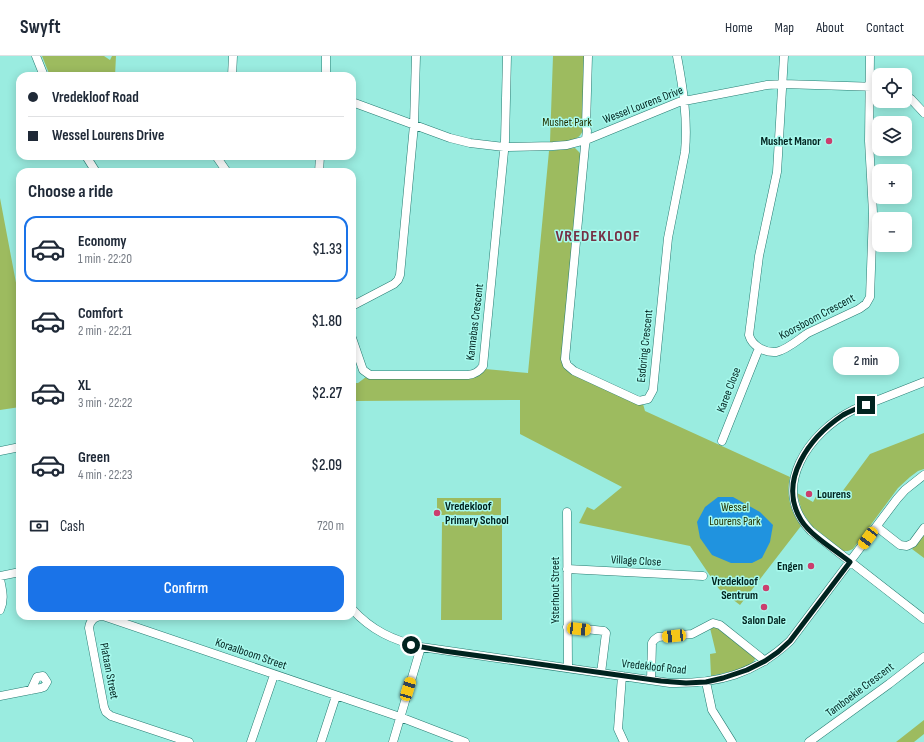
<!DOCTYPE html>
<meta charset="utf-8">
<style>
:root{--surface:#fff;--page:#f2f2f3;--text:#1f2937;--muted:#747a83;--line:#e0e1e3;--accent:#1a73e8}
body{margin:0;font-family:"Sofia Sans Condensed",sans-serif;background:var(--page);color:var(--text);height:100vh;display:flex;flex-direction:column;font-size:15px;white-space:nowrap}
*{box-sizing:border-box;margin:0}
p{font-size:13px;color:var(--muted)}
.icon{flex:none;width:22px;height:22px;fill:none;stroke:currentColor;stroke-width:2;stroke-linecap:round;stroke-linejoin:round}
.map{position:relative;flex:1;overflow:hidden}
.details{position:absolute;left:16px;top:112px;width:340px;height:452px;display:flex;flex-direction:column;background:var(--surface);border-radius:12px;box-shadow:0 2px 10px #0003}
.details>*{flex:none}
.guide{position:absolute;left:16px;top:16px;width:340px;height:88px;border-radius:12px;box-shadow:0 2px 10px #0003;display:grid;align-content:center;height:88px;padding:0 12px;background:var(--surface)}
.controls{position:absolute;left:872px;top:12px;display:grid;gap:8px}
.controls a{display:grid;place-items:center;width:40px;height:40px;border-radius:8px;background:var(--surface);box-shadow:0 2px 10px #0003;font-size:20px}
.end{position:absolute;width:18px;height:18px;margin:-9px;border:5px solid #00231f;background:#fff;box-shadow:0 0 0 2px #fff}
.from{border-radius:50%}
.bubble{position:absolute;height:28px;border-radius:12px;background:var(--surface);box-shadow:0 2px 10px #0003;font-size:13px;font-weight:600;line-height:28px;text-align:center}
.car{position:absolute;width:12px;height:24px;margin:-12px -6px;border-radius:5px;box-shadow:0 0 3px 1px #0007;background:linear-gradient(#f5c518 24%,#345 0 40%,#f5c518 0 76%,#345 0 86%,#f5c518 0)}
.guide b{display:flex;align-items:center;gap:14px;height:38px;font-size:15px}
.guide b+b{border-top:1px solid var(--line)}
.guide i{width:10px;height:10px;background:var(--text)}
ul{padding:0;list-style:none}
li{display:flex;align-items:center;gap:12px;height:66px;margin:0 8px 6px;padding:0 4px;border:2px solid transparent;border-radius:12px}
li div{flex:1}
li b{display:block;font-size:15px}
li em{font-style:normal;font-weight:600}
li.active{border-color:var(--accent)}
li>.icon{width:36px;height:36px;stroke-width:1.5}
h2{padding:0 12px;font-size:18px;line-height:48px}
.pay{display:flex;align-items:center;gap:10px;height:44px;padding:0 12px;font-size:15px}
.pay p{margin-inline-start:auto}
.cta{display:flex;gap:8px;margin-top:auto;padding:8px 12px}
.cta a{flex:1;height:46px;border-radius:12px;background:var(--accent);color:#fff;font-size:16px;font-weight:600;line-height:46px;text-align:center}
header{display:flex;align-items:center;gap:24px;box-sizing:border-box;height:56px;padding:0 20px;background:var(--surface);border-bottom:1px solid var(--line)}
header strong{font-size:19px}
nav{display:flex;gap:22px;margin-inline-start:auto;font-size:14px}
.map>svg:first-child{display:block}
.green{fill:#9dbb5f}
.water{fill:#2093df}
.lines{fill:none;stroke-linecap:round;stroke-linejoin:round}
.minor-casing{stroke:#267c72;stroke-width:9}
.minor{stroke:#fff;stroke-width:8}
.route{stroke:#00231f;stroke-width:5}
.poi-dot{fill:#cb3e6e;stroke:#a8f9ed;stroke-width:1.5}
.labels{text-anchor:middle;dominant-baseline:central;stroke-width:3;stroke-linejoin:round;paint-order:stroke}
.street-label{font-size:12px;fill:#00231f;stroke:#a8f9ed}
.park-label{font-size:12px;fill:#233000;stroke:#a8f9ed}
.poi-label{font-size:12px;font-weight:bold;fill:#00231f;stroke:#a8f9ed;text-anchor:end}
.district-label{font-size:16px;font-weight:bold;letter-spacing:1px;fill:#752f44;stroke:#a8f9ed}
</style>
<header>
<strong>Swyft</strong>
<nav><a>Home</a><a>Map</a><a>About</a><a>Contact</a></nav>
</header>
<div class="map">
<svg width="924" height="686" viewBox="0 0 924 686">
<rect width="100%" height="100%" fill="#9aece0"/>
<path class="green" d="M42,0H104L110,4L112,0H116L115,20H50Z
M553,0H585L583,69C583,72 583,76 581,78C576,86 558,86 550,86Z
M575,92L579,96L581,99L562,304L643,348L645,355L790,421C786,439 790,455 801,470L740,549L719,533L690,490L579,467L587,451L594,454L622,431L520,378V344L352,345V327H358L366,321L469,323L485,313L528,317L549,95Z
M0,142L20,248V351L0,354Z
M924,377V413L918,415L910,421L898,432L853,493L848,495H843L812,470L802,456L797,437L813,446L819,435L836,444L870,398Z
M437,442H501V459H437Z
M442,466H502V564H441Z
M924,477V502L912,493Z
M717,570L755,600C755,603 755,604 753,606C746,613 720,618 711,620L710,598L716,597L710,572Z
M924,664V678L914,686H896Z"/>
<path class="water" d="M718,441H733L760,456L773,469L770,486L762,502L752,507H731L712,499L700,482L697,466L705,451Z"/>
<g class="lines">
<defs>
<path id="minor" d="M36,0L44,20
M588,0L586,70L587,75L585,90L565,303L567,309L574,315L639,345L648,343L653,334L668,182L685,96C688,63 683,32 677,0
M784,0L777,116L759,200L749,279C752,290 765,297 776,296C787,294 799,283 808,277C825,269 842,261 859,253L866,248L870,241L873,157L869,85L870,0
M232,20L233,0
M326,20V0
M905,39L911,43L924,57
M352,46L450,82L470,87L504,91L553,90L567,89L586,84L679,46L767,29L783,28L879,31
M86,100L96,116
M216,100L227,116
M319,116L320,100
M352,250L394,228L398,224L400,219L414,69L416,0
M352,282L363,314L370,319H468C475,318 479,316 483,310L505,85L507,0
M924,326L853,354C809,376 769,432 811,475L924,563
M722,385L759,292
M0,395L20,391
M567,456L568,612
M877,471L900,489L907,490L913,487L924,472
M567,513L703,520
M0,520L20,516
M0,523C2,534 5,543 0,554
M352,553C372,575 393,584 421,591L670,627C718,628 755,618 790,585L897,443L905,434L924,419
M567,571L604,575L606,577L601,617
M622,620L618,673L624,686
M651,624L652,587L654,584L658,581L692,578L713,567L720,569L765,605
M706,626L712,654L732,686
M0,640L41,632L44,631L47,626L43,620L37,621L31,634
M189,686L111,660L106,656L104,651L89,572C90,564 95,560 103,560L400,661L465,686
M251,686L274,619
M321,686L336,640
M393,686L421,591
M809,686L889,628L924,601"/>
</defs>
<use href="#minor" class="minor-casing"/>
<use href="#minor" class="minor"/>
</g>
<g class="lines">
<path class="route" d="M411,589L444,595L661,625L686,627L706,626L723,622L747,614L765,605L778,596L790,585L850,506C835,494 811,480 801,464C777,424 810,381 843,359C850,355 858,352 866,349"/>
</g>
<g class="poi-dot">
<circle cx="829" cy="85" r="4"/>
<circle cx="809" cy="438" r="4"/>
<circle cx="437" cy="457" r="4"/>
<circle cx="811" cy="510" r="4"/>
<circle cx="766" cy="532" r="4"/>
<circle cx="764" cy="551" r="4"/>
</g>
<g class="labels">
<g class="street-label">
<text transform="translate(643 49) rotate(-21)">Wessel Lourens Drive</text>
<text transform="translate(817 261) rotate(-28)">Koorsboom Crescent</text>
<text transform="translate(475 266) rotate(-83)">Kannabas Crescent</text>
<text transform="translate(645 290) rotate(-84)">Esdoring Crescent</text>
<text transform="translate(729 334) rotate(-69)">Karee Close</text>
<text transform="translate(636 505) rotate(3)">Village Close</text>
<text transform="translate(555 534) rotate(-90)">Ysterhout Street</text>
<text transform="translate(251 598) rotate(19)">Koraalboom Street</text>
<text transform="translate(654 611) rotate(6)">Vredekloof Road</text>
<text transform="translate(109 615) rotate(79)">Plataan Street</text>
<text transform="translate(860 634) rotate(-37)">Tamboekie Crescent</text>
</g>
<g class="park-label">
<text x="567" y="66">Mushet Park</text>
<text x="735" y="451">Wessel<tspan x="735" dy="14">Lourens Park</tspan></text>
</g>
<g class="poi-label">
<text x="821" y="85">Mushet Manor</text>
<text x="817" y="438" text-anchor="start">Lourens</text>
<text x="445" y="450" text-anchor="start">Vredekloof<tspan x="445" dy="14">Primary School</tspan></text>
<text x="803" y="510">Engen</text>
<text x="758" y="525">Vredekloof<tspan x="758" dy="14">Sentrum</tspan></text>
<text x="764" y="564" text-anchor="middle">Salon Dale</text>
</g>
<g class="district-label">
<text x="598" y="180">VREDEKLOOF</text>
</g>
</g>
</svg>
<div class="controls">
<a><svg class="icon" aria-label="locate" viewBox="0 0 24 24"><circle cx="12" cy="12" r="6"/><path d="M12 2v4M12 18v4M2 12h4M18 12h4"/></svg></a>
<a><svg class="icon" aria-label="layers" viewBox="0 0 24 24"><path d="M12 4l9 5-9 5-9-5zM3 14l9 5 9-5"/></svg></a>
<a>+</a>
<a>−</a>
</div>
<i class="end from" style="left:411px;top:589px"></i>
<i class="end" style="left:866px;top:349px"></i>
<div class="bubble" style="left:833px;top:291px;width:66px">2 min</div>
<i class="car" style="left:868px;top:482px;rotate:217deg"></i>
<i class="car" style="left:579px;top:573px;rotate:96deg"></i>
<i class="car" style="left:674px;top:580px;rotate:264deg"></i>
<i class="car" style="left:408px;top:633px;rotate:17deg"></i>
<div class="guide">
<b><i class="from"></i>Vredekloof Road</b>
<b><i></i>Wessel Lourens Drive</b>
</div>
<section class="details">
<h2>Choose a ride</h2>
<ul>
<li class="active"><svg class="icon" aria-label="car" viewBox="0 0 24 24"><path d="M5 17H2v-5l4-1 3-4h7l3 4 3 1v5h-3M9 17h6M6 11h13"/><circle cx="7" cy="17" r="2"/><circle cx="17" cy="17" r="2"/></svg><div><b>Economy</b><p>1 min · 22:20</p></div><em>$1.33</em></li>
<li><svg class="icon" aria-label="car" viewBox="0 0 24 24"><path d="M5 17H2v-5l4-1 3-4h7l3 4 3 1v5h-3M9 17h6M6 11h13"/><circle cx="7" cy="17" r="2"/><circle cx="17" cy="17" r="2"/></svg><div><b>Comfort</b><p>2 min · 22:21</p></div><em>$1.80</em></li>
<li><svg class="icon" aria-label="car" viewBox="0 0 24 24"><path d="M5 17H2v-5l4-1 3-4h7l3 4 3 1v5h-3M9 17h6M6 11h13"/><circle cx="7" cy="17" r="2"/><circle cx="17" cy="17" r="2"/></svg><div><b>XL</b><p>3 min · 22:22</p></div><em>$2.27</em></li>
<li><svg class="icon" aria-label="car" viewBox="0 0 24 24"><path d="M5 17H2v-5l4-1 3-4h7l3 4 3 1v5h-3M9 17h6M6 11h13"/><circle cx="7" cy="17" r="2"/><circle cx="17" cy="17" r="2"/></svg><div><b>Green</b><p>4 min · 22:23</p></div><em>$2.09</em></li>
</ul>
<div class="pay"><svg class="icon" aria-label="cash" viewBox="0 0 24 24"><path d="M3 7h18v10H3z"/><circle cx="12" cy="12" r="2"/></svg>Cash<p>720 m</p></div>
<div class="cta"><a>Confirm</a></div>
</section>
</div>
